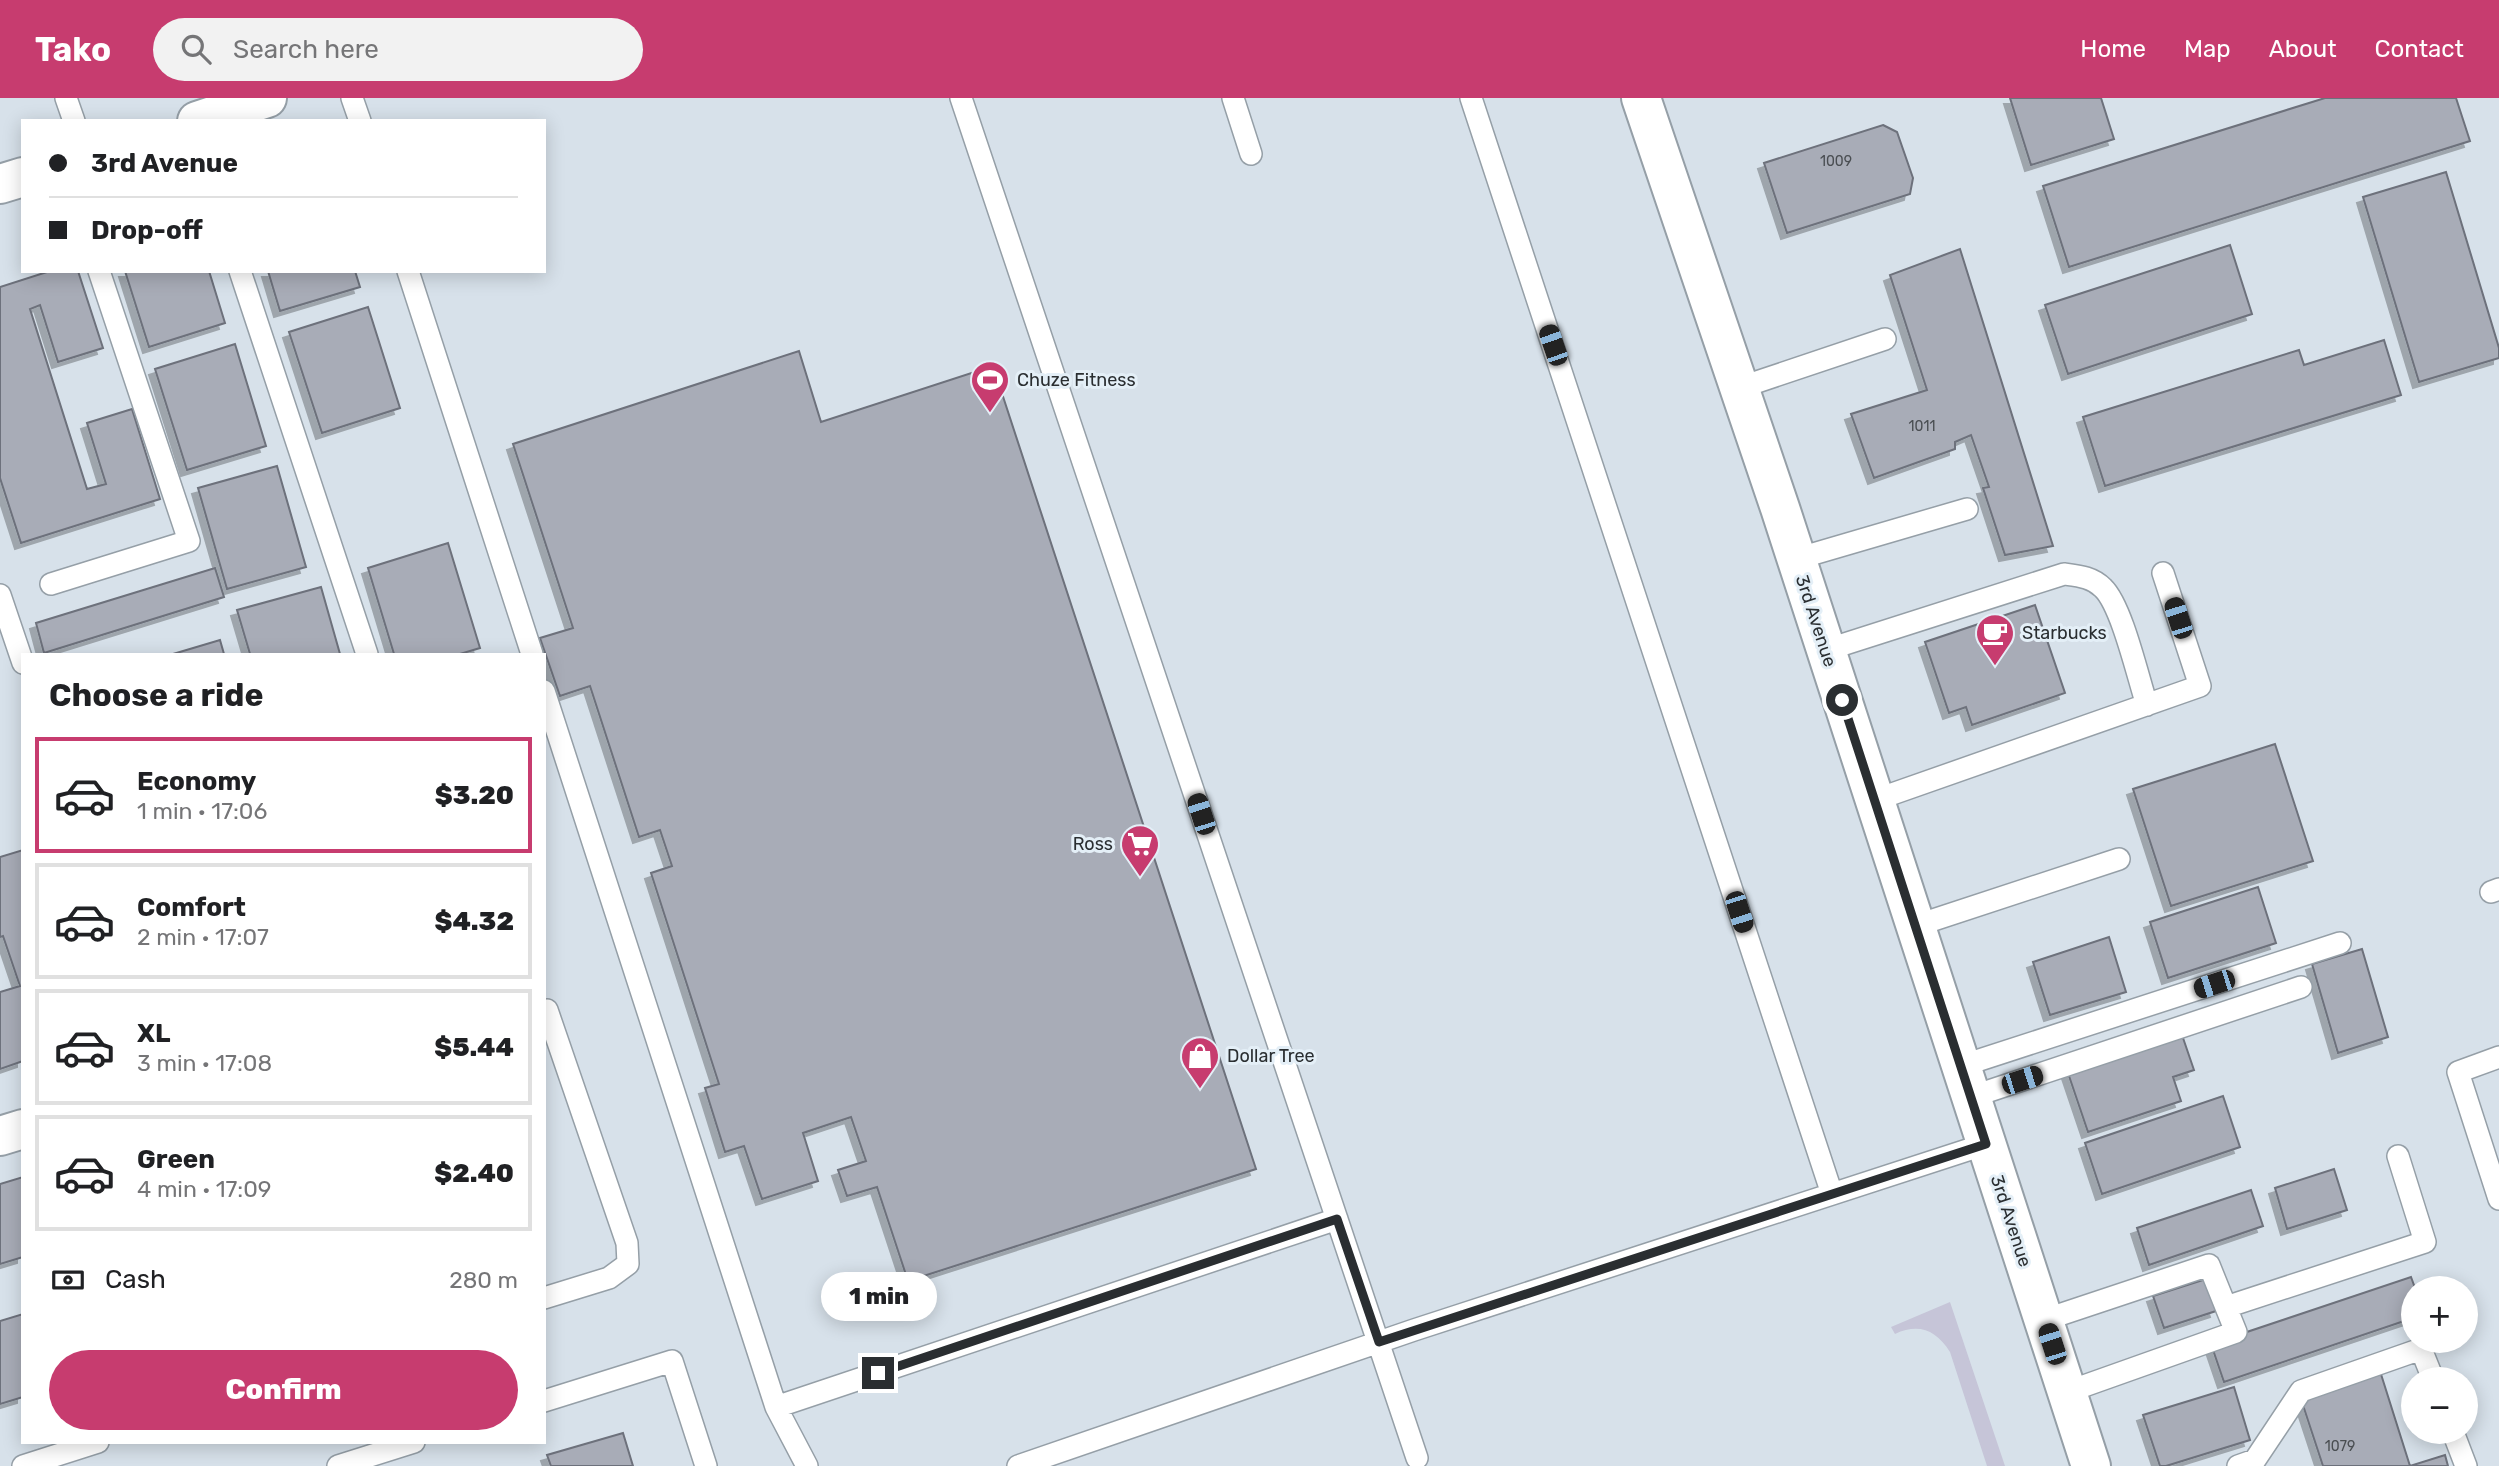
<!DOCTYPE html>
<meta charset="utf-8">
<style>
:root{--surface:#fff;--page:#f2f2f2;--text:#202124;--muted:#757577;--line:#e0e0e0;--accent:#c73c6f}
body{margin:0;font-family:Rubik,sans-serif;background:var(--page);color:var(--text);height:100vh;display:flex;flex-direction:column;font-size:26px;white-space:nowrap}
*{box-sizing:border-box;margin:0}
p{font-size:23px;color:var(--muted)}
.icon{flex:none;width:38px;height:38px;fill:none;stroke:currentColor;stroke-width:2;stroke-linecap:round;stroke-linejoin:round}
.map{position:relative;flex:1;overflow:hidden}
.details{position:absolute;left:21px;top:555px;width:525px;height:791px;display:flex;flex-direction:column;background:var(--surface);border-radius:0px;box-shadow:0 4px 18px #0003}
.details>*{flex:none}
.top-card{position:absolute;left:21px;top:21px;width:525px;height:154px;border-radius:0px;box-shadow:0 4px 18px #0003;display:grid;align-content:center;height:154px;padding:0 28px;background:var(--surface)}
.buttons{position:absolute;left:2401px;top:1178px;display:grid;gap:14px}
.buttons a{display:grid;place-items:center;width:77px;height:77px;border-radius:50%;background:var(--surface);box-shadow:0 4px 18px #0003;font-size:35px}
.end{position:absolute;width:32px;height:32px;margin:-16px;border:9px solid #2a2e31;background:#fff;box-shadow:0 0 0 4px #fff}
.from{border-radius:50%}
.bubble{position:absolute;height:49px;border-radius:24px;background:var(--surface);box-shadow:0 4px 18px #0003;font-size:23px;font-weight:800;line-height:49px;text-align:center}
.car{position:absolute;width:21px;height:42px;margin:-21px -10px;border-radius:9px;box-shadow:0 0 5px 2px #0007;background:linear-gradient(#222 24%,#8ab4d8 0 40%,#222 0 76%,#8ab4d8 0 86%,#222 0)}
.top-card b{display:flex;align-items:center;gap:24px;height:66px;font-size:26px}
.top-card b+b{border-top:2px solid var(--line)}
.top-card i{width:18px;height:18px;background:var(--text)}
ul{padding:0;list-style:none}
li{display:flex;align-items:center;gap:21px;height:116px;margin:0 14px 10px;padding:0 14px;border:4px solid var(--line);border-radius:0px}
li div{flex:1}
li b{display:block;font-size:26px}
li em{font-style:normal;font-weight:800}
li.current{border-color:var(--accent)}
li>.icon{width:63px;height:63px;stroke-width:1.5}
h2{padding:0 28px;font-size:32px;line-height:84px}
.pay{display:flex;align-items:center;gap:18px;height:77px;padding:0 28px;font-size:26px}
.pay p{margin-inline-start:auto}
.cta{display:flex;gap:14px;margin-top:auto;padding:14px 28px}
.cta a{flex:1;height:80px;border-radius:42px;background:var(--accent);color:#fff;font-size:28px;font-weight:800;line-height:80px;text-align:center}
header{display:flex;align-items:center;gap:42px;box-sizing:border-box;height:98px;padding:0 35px;background:var(--accent);color:#fff}
header strong{font-size:33px}
nav{display:flex;gap:38px;margin-inline-start:auto;font-size:24px}
.search{width:490px;height:63px;background:var(--page);display:flex;align-items:center;gap:18px;box-sizing:border-box;padding:0 24px;border-radius:38px;color:var(--muted);font-size:26px}
.map>svg:first-child{display:block}
.green{fill:#c6c5d8}
.building{fill:#a8acb7;stroke:#6d717b;stroke-width:2;filter:url(#shadow)}
.lines{fill:none;stroke-linecap:round;stroke-linejoin:round}
.service-casing{stroke:#959fa7;stroke-width:24}
.minor-casing{stroke:#959fa7;stroke-width:42}
.tertiary-casing{stroke:#959fa7;stroke-width:42}
.secondary-casing{stroke:#959fa7;stroke-width:42}
.service{stroke:#fff;stroke-width:21}
.minor{stroke:#fff;stroke-width:38}
.tertiary{stroke:#fff;stroke-width:38}
.secondary{stroke:#fff;stroke-width:38}
.route{stroke:#2a2e31;stroke-width:9}
.labels{text-anchor:middle;dominant-baseline:central;stroke-width:6;stroke-linejoin:round;paint-order:stroke}
.number-label{font-size:14px;fill:#4a4e52}
.poi-label{font-size:18px;fill:#2a2e31;stroke:#e4eff7;text-anchor:start}
.street-label{font-size:18px;fill:#2a2e31;stroke:#e4eff7}
</style>
<header>
<strong>Tako</strong>
<div class="search"><svg class="icon" aria-label="search" viewBox="0 0 24 24"><circle cx="10" cy="10" r="6"/><path d="M15 15l6 6"/></svg>Search here</div>
<nav><a>Home</a><a>Map</a><a>About</a><a>Contact</a></nav>
</header>
<div class="map">
<svg width="2499" height="1368" viewBox="0 0 2499 1368">
<defs>
<filter id="shadow"><feDropShadow dx="-6" dy="6" stdDeviation="0" flood-color="#0004"/></filter>
</defs>
<rect width="100%" height="100%" fill="#d7e1ea"/>
<path class="green" d="M1950,1204L2005,1368H1987L1950,1254C1936,1232 1919,1225 1895,1236L1891,1229Z"/>
<path class="building" d="M2010,0H2101L2114,41L2031,67Z
M2325,0H2456L2470,43L2069,169L2043,88Z
M1883,27L1897,34L1913,80L1910,96L1787,135L1764,65Z
M2446,74L2499,250V260L2419,284L2363,99Z
M2230,147L2252,216L2068,276L2045,207Z
M1960,151L2053,448L2005,457L1983,390L1989,389L1971,337L1955,344V351L1874,380L1851,316L1927,292L1890,177Z
M50,173H78L103,250L58,264L40,207L30,211L87,391L106,386L87,325L132,311L160,401L21,445L0,380V189Z
M125,173H209L225,225L149,249Z
M268,173H355L360,189L280,213Z
M368,209L400,310L322,335L289,234Z
M2384,242L2401,297L2105,388L2083,319L2299,252L2304,267Z
M235,246L266,348L187,372L155,271Z
M799,253L821,324L993,268L1256,1071L908,1183L877,1089L847,1098L838,1072L866,1063L851,1019L803,1035L818,1083L762,1101L744,1048L725,1054L705,990L719,986L651,775L672,768L660,732L639,739L590,588L560,598L540,540L573,530L513,346Z
M277,368L306,469L227,491L198,390Z
M448,445L480,550L460,556H394L368,470Z
M215,470L224,499L44,555L36,525Z
M321,489L340,556H250L237,512Z
M2035,507L2065,595L1972,627L1966,609L1949,615L1925,544Z
M220,542L224,556H173Z
M2275,646L2313,763L2171,808L2133,691Z
M23,752V963L0,971V894L20,888L3,838L0,839V759Z
M2258,789L2276,845L2168,880L2150,824Z
M2109,839L2126,894L2050,917L2033,864Z
M2362,851L2388,939L2338,955L2312,866Z
M2182,937L2194,972L2173,979L2181,1003L2088,1034L2068,975Z
M2223,998L2240,1049L2102,1096L2085,1045Z
M2334,1071L2347,1112L2287,1131L2275,1090Z
M23,1079V1159L0,1166V1086Z
M2251,1092L2263,1128L2149,1167L2137,1130Z
M2411,1179L2415,1190L2413,1220L2224,1284L2211,1246Z
M2206,1181L2216,1213L2164,1230L2153,1198Z
M23,1216V1299L0,1306V1223Z
M2380,1273L2410,1368L2445,1357L2448,1368H2323L2300,1298Z
M2234,1289L2250,1342L2166,1368H2160L2143,1317Z
M623,1335L633,1368H551L547,1357Z"/>
<g class="lines">
<defs>
<path id="service" d="M66,0L74,23
M352,0L360,23
M961,0L1417,1360
M1233,0L1251,56
M1471,0L1832,1096
M240,173L367,556
M408,173L532,556
M1739,290L1885,241
M1796,461L1967,411
M51,486L189,443L99,173
M0,497L23,565
M1826,552L2064,476C2079,478 2092,479 2103,490C2122,508 2138,580 2147,607
M544,593L776,1309L1337,1121
M1875,702L2200,588L2163,475
M2491,794L2499,791
M1915,828L2119,761
M2499,959L2458,974L2499,1101
M1961,968L2340,845
M1971,999L2301,889
M544,1200L609,1180L628,1166L627,1145L547,912
M2226,1209L2425,1144L2398,1058
M2044,1222L2209,1167L2236,1234L2067,1294
M544,1303L672,1263L706,1368
M776,1309L807,1368
M2453,1334L2466,1368
M23,1368L98,1344
M338,1368L414,1344
M1018,1368L1414,1232L1986,1046
M2238,1368L2255,1362L2301,1293L2421,1251L2433,1281"/>
<path id="minor" d="M0,1038L23,1031"/>
<path id="tertiary" d="M197,23L267,0
M0,86L23,79"/>
<path id="secondary" d="M1641,0L1780,410L2091,1368"/>
</defs>
<use href="#service" class="service-casing"/>
<use href="#minor" class="minor-casing"/>
<use href="#tertiary" class="tertiary-casing"/>
<use href="#secondary" class="secondary-casing"/>
<use href="#service" class="service"/>
<use href="#minor" class="minor"/>
<use href="#tertiary" class="tertiary"/>
<use href="#secondary" class="secondary"/>
</g>
<g class="lines">
<path class="route" d="M878,1275L1337,1121L1379,1244L1986,1046L1842,602"/>
</g>
<defs>
<symbol id="stadium-pin" viewBox="-11 -11 22 30"><path d="M0 17L-7.5 6A9.5 9.5 0 1 1 7.5 6Z" fill="#c73c6f" stroke="#e4eff7"/><path d="M0-5a6.5 5 0 1 0 0 10a6.5 5 0 1 0 0-10ZM-3.5-1.8h7v3.6h-7Z" fill="#fff"/></symbol>
<symbol id="cafe-pin" viewBox="-11 -11 22 30"><path d="M0 17L-7.5 6A9.5 9.5 0 1 1 7.5 6Z" fill="#c73c6f" stroke="#e4eff7"/><path d="M-5.5-4.5H6V0H3Q3 3.5 0 3.5H-2.5Q-5.5 3.5-5.5 0ZM3-3.2v2h1.7v-2ZM-6 4.5H4V6H-6Z" fill="#fff"/></symbol>
<symbol id="supermarket-pin" viewBox="-11 -11 22 30"><path d="M0 17L-7.5 6A9.5 9.5 0 1 1 7.5 6Z" fill="#c73c6f" stroke="#e4eff7"/><path d="M-6-5.5h2.5l.6 2H6L4.5 2H-2.5L-4.4-4H-6ZM-1.5 3.2a1.3 1.3 0 1 0 .1 0ZM3 3.2a1.3 1.3 0 1 0 .1 0Z" fill="#fff"/></symbol>
<symbol id="shop-pin" viewBox="-11 -11 22 30"><path d="M0 17L-7.5 6A9.5 9.5 0 1 1 7.5 6Z" fill="#c73c6f" stroke="#e4eff7"/><path d="M-5-2.5h2.3a2.7 3.5 0 0 1 5.4 0H5L5.5 6h-11ZM-1.5-2.5h3a1.5 2.3 0 0 0-3 0Z" fill="#fff"/></symbol>
</defs>
<g fill-rule="evenodd">
<use href="#stadium-pin" x="968" y="260" width="44" height="60"/>
<use href="#cafe-pin" x="1973" y="513" width="44" height="60"/>
<use href="#supermarket-pin" x="1118" y="724" width="44" height="60"/>
<use href="#shop-pin" x="1178" y="936" width="44" height="60"/>
</g>
<g class="labels">
<g class="number-label">
<text x="1836" y="63">1009</text>
<text x="1922" y="328">1011</text>
<text x="2340" y="1348">1079</text>
</g>
<g class="poi-label">
<text x="1017" y="282">Chuze Fitness</text>
<text x="2022" y="535">Starbucks</text>
<text x="1113" y="746" text-anchor="end">Ross</text>
<text x="1227" y="958">Dollar Tree</text>
</g>
<g class="street-label">
<text transform="translate(1816 523) rotate(72)">3rd Avenue</text>
<text transform="translate(2011 1123) rotate(72)">3rd Avenue</text>
</g>
</g>
</svg>
<div class="buttons">
<a>+</a>
<a>−</a>
</div>
<i class="end from" style="left:1842px;top:602px"></i>
<i class="end" style="left:878px;top:1275px"></i>
<div class="bubble" style="left:821px;top:1174px;width:116px">1 min</div>
<i class="car" style="left:1553px;top:247px;rotate:341deg"></i>
<i class="car" style="left:2178px;top:520px;rotate:342deg"></i>
<i class="car" style="left:1201px;top:716px;rotate:342deg"></i>
<i class="car" style="left:1739px;top:814px;rotate:162deg"></i>
<i class="car" style="left:2214px;top:886px;rotate:252deg"></i>
<i class="car" style="left:2022px;top:982px;rotate:72deg"></i>
<i class="car" style="left:2052px;top:1246px;rotate:342deg"></i>
<div class="top-card">
<b><i class="from"></i>3rd Avenue</b>
<b><i></i>Drop-off</b>
</div>
<section class="details">
<h2>Choose a ride</h2>
<ul>
<li class="current"><svg class="icon" aria-label="car" viewBox="0 0 24 24"><path d="M5 17H2v-5l4-1 3-4h7l3 4 3 1v5h-3M9 17h6M6 11h13"/><circle cx="7" cy="17" r="2"/><circle cx="17" cy="17" r="2"/></svg><div><b>Economy</b><p>1 min · 17:06</p></div><em>$3.20</em></li>
<li><svg class="icon" aria-label="car" viewBox="0 0 24 24"><path d="M5 17H2v-5l4-1 3-4h7l3 4 3 1v5h-3M9 17h6M6 11h13"/><circle cx="7" cy="17" r="2"/><circle cx="17" cy="17" r="2"/></svg><div><b>Comfort</b><p>2 min · 17:07</p></div><em>$4.32</em></li>
<li><svg class="icon" aria-label="car" viewBox="0 0 24 24"><path d="M5 17H2v-5l4-1 3-4h7l3 4 3 1v5h-3M9 17h6M6 11h13"/><circle cx="7" cy="17" r="2"/><circle cx="17" cy="17" r="2"/></svg><div><b>XL</b><p>3 min · 17:08</p></div><em>$5.44</em></li>
<li><svg class="icon" aria-label="car" viewBox="0 0 24 24"><path d="M5 17H2v-5l4-1 3-4h7l3 4 3 1v5h-3M9 17h6M6 11h13"/><circle cx="7" cy="17" r="2"/><circle cx="17" cy="17" r="2"/></svg><div><b>Green</b><p>4 min · 17:09</p></div><em>$2.40</em></li>
</ul>
<div class="pay"><svg class="icon" aria-label="cash" viewBox="0 0 24 24"><path d="M3 7h18v10H3z"/><circle cx="12" cy="12" r="2"/></svg>Cash<p>280 m</p></div>
<div class="cta"><a>Confirm</a></div>
</section>
</div>
